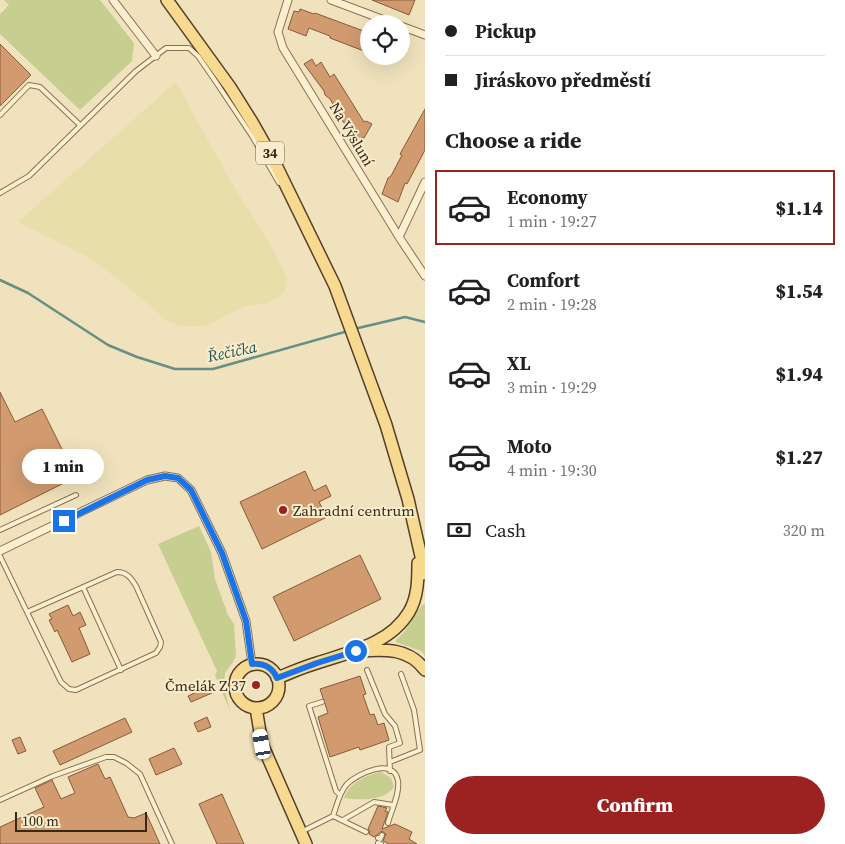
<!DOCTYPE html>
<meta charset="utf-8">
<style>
:root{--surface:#fff;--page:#f2f2f2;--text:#202124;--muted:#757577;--line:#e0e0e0;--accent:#9c2221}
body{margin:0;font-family:"Source Serif 4",serif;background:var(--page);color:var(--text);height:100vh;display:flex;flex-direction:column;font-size:19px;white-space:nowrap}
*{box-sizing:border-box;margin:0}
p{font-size:16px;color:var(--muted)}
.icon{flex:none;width:28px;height:28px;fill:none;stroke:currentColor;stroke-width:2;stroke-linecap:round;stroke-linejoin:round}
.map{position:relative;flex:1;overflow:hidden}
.sheet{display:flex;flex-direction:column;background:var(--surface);width:420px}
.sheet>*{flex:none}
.guide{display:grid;align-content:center;height:110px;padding:0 20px;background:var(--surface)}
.fabs{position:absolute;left:360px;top:15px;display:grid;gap:10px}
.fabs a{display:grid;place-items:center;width:50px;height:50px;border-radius:50%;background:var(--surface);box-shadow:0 5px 20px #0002;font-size:25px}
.scale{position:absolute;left:15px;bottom:12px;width:132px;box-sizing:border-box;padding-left:5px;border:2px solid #37291a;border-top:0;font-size:14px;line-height:18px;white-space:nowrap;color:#37291a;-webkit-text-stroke:4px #f7eccc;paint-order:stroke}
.end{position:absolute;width:22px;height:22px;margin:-11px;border:6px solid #1a73e8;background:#fff;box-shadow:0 0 0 2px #fff}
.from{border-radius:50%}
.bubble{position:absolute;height:35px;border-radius:18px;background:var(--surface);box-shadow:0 5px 20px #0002;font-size:16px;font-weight:800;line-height:35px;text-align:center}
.car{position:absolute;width:15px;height:30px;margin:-15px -8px;border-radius:6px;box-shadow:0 0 4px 1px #0007;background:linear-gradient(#fff 24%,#345 0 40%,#fff 0 76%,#345 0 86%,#fff 0)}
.guide b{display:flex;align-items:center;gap:18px;height:48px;font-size:19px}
.guide b+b{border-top:1px solid var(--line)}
.guide i{width:12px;height:12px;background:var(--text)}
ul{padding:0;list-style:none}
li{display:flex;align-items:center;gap:15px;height:75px;margin:0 10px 8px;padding:0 10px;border:2px solid transparent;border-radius:0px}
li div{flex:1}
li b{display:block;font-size:19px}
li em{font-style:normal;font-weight:800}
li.selected{border-color:var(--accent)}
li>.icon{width:45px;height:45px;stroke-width:1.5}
h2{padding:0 20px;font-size:22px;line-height:60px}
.pay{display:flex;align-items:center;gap:12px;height:55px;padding:0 20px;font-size:19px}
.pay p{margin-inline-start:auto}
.button{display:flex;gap:10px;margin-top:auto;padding:10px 20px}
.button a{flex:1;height:58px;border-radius:30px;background:var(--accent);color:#fff;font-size:20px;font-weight:800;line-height:58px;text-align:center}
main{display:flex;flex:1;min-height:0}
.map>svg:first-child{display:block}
.farmland{fill:#e7dea9}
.green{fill:#c6cf90}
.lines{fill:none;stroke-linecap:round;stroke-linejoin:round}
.stream{stroke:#678f86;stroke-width:2.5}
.building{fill:#d19a6f;stroke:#8a5a39}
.service-casing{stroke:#897154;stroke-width:6}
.minor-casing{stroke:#897154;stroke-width:9}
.primary-casing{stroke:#563f2a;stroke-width:14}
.service{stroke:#fbefcf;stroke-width:4}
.minor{stroke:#fbefcf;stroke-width:7}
.primary{stroke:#f7d990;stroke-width:11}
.route{stroke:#1a73e8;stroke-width:6}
.poi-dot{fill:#9c2221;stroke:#f7eccc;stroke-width:2}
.labels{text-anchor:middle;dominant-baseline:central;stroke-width:4;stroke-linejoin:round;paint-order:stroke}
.shield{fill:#f7eccc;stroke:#71644f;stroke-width:1}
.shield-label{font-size:14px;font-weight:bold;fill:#37291a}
.street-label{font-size:15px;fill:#37291a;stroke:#f7eccc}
.poi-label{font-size:15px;fill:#37291a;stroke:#f7eccc;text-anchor:start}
.water-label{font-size:16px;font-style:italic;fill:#285856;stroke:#f7eccc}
</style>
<main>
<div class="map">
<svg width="425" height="844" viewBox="0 0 425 844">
<rect width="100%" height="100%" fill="#f0e2bc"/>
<path class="farmland" d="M176,82L230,180L273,250L287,279L284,293L268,303L247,306L234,311L208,325L199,326H181L169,322L113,275L86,256L18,222Z"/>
<path class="green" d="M4,0H100L134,43L132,61L80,110L0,34V14L9,5Z
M199,526L211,552L215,579L228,615L234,624L236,656L233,662L225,673L224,686L230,711L215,675L217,671L158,544Z
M425,604V656L421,651L396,642V640L405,631L422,605Z
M381,772L391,778L394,787C384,802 359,800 344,798C349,783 366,775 381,772Z"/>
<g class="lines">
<path class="stream" d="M0,280L28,293L108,345L137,357L175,369H213L348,331
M354,329L405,317L425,322"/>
</g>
<path class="building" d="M372,0H415L409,15Z
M300,9L314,14L315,13L369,33V53L330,38V36L309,28L306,36L288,29L294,11L299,12Z
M0,44L31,75L0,106Z
M312,59L316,66L321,62L330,77L334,74L364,122L366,121L372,124L364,138L362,137L359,142L349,137L353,134L345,122L344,123L330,99L325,95L324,91L304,64Z
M425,109V150L407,184L405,183L398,202L382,194L388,178L391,176L402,155L400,154Z
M0,392L15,422L42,409L76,477L0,515Z
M305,471L314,491L326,485L331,496L319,502L327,517L262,549L240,502Z
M360,555L381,599L294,641L273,597Z
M68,605L73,616L80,612L86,625L79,628L90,654L72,662L57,630L55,632L49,620L52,619L49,614Z
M360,676L366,694L363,695L370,715L374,714L378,725L384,723L389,740L360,750L359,747L330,757L318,717L328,713L320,689Z
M210,686L212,693L191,702L188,696Z
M207,717L211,727L198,732L194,723Z
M125,718L132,732L60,765L53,751Z
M20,737L26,751L18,754L12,740Z
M174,748L182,764L156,775L149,759Z
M98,764L105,779L110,777L128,817L134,818L146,813L160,844H0V827L44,807L35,788L52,780L61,799L75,793L68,777Z
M222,794L244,844H217L199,804Z
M378,806L387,808L385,811L388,812L382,829L395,824L412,832L409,839L417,844H389L383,841L386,834L382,831L374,837L369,834L370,831L368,829Z"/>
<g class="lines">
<defs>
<path id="service" d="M0,115L29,85L40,87L80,125
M0,193L29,176L136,71L166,48H189L198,56L216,82L252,136L279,183
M0,530L76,495
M0,556L27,612L61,682L69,689L76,690L156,653L160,647L161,642L136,586C131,578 127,572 117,572L27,612
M83,587L121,670
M367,670L385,714L395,726L400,743L389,747L390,771
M322,702L309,706L336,791L340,795
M390,762L420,750L414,710L401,674
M0,800L53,776L106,757H114L126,763L140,774L172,844
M333,816L366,832
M343,820L374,802L393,805
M303,831L333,816C337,805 339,793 347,784C357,774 394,756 398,781C400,794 391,811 388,823
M378,838L380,839L382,835
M378,843L381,844"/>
<path id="minor" d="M113,0L156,56
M288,0L278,32L283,48L399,237L425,276
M331,0L395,24
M401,26L425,35
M399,237L425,182
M0,551L147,480L165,476L178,478L191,490L222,553L246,621L252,664"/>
<path id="primary" d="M167,0L230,87L252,122L273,159L335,286L386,425L408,499L425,574
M360,651C385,649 409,648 425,670
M235 686a22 22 0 1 1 44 0a22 22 0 1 1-44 0Z
M277,678C290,673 303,667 317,663C350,652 390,644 409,612C418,597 418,579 418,563
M256,708L262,744L306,844"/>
</defs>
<use href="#service" class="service-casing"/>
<use href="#minor" class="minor-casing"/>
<use href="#primary" class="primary-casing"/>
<use href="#service" class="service"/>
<use href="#minor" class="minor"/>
<use href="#primary" class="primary"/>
</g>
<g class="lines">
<path class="route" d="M64,521L147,480L165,476L178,478L191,490L222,553L246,621L252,664C263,663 272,667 277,678L317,663L356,651"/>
</g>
<g class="poi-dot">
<circle cx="283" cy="510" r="5"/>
<circle cx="256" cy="685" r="5"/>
</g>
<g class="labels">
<rect class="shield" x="256" y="141.5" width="28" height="23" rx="4"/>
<g class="shield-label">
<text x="270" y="153">34</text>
</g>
<g class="street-label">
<text transform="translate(352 134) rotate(59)">Na Výsluní</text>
</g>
<g class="poi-label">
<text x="293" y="510">Zahradní centrum</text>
<text x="246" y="685" text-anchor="end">Čmelák Z 37</text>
</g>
<g class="water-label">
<text transform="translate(232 351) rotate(-12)">Řečička</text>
</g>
</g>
</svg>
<div class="fabs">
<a><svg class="icon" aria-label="locate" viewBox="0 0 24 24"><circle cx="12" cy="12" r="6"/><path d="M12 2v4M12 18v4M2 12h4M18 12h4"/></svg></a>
</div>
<div class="scale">100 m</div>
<i class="end from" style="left:356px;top:651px"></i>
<i class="end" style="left:64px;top:521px"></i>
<div class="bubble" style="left:22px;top:449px;width:82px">1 min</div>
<i class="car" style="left:262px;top:744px;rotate:350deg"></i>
</div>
<section class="sheet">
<div class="guide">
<b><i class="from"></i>Pickup</b>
<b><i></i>Jiráskovo předměstí</b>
</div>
<h2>Choose a ride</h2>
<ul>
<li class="selected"><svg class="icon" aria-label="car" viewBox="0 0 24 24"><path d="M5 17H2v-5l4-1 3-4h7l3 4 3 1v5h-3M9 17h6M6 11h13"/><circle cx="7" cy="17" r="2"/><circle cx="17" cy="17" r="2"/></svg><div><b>Economy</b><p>1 min · 19:27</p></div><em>$1.14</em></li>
<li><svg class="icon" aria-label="car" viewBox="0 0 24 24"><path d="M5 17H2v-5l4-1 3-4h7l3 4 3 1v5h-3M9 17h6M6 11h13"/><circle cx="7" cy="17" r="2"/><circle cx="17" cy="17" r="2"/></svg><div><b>Comfort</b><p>2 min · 19:28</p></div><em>$1.54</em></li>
<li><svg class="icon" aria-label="car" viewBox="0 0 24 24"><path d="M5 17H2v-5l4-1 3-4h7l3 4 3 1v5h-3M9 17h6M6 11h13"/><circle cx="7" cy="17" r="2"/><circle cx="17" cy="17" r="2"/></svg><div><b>XL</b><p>3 min · 19:29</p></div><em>$1.94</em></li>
<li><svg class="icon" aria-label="car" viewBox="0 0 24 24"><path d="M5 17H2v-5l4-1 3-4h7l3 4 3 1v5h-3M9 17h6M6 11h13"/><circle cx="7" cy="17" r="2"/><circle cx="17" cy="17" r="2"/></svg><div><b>Moto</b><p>4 min · 19:30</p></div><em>$1.27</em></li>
</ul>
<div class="pay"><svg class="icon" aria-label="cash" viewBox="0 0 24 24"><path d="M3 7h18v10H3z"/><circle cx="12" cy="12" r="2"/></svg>Cash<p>320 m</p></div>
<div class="button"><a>Confirm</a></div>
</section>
</main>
